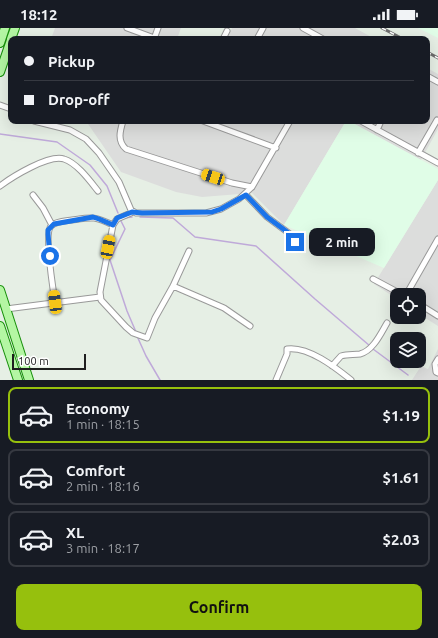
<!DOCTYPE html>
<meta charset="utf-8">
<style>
:root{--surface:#171b24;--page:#242831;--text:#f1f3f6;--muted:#9ea1a6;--line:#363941;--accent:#96c00d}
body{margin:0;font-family:Ubuntu,sans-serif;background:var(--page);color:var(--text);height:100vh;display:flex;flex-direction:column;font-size:15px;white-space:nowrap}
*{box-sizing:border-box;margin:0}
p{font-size:13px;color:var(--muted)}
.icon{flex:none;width:22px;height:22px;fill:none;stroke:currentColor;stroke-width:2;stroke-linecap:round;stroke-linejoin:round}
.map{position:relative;height:352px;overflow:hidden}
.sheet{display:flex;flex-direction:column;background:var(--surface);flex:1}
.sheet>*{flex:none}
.top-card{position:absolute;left:8px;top:8px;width:422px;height:88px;border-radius:8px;box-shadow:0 4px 16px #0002;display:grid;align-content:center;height:88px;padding:0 16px;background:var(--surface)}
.controls{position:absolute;left:390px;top:260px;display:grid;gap:8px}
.controls a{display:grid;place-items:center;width:36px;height:36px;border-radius:8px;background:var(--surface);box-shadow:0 4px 16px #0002;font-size:20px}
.scale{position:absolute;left:12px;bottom:10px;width:74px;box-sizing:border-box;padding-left:4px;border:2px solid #1f1f1f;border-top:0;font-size:11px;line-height:14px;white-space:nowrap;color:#1f1f1f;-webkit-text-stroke:3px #fff;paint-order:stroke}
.end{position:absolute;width:18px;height:18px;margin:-9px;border:5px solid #1a73e8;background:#fff;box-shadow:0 0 0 2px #fff}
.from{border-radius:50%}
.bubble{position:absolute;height:28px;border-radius:8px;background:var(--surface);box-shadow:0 4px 16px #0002;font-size:13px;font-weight:700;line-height:28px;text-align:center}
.car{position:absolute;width:12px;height:24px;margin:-12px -6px;border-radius:5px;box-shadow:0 0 3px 1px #0007;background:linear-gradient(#f5c518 24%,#345 0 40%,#f5c518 0 76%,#345 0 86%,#f5c518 0)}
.top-card b{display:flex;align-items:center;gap:14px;height:38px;font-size:15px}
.top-card b+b{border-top:1px solid var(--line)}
.top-card i{width:10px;height:10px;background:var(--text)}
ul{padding:7px 0 0;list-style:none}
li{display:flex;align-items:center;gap:12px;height:56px;margin:0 8px 6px;padding:0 8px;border:2px solid var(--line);border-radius:8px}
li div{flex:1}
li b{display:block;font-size:15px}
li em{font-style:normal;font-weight:700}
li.selected{border-color:var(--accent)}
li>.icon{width:36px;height:36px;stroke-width:1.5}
.primary-button{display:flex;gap:8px;margin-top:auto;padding:8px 16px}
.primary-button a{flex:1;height:46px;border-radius:8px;background:var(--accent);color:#111;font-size:16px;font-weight:700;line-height:46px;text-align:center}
.status{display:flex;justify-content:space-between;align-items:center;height:28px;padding:0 20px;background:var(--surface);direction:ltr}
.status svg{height:11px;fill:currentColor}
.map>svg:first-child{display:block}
.residential{fill:#dcdddc}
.education{fill:#e0fde7}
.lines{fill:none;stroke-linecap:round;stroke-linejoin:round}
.stream{stroke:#bfa9d9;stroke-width:1.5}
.street-casing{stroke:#999;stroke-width:7}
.primary-casing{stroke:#178f0a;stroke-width:10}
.street{stroke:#fff;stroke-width:5}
.primary{stroke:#b4f6a3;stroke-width:8}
.rail-casing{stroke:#6d6d6d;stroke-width:3}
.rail{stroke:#fff;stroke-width:1.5;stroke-dasharray:4.5;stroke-linecap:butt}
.route{stroke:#1a73e8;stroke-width:5}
</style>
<div class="status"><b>18:12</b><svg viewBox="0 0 49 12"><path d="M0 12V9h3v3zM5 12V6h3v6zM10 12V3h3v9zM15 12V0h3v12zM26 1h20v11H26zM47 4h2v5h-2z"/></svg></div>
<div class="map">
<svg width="438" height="352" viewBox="0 0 438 352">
<rect width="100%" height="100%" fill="#e6efe5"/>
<path class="residential" d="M55,0H181L177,11H51Z
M232,0H355L375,11H226Z
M427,40L438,46V101L421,132L349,93H427Z
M86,93H346L284,197L252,165L202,169L176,164L121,144Z
M438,152V298L419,286V267H397V271L374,256Z
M438,321V352H412L421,338L428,341Z"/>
<path class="education" d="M418,0H438V10Z
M346,93H349L438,141V152L384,240L284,197Z"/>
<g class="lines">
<path class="stream" d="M0,106L57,114L90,137L107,158L118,185
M140,189L173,190L195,209L256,218L315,271L370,318
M124,190L132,189
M120,191L125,201L110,232L127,283L136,304
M137,308L146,328L160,352
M373,321L408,347"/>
<defs>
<path id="street" d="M127,0L157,11
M303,0L323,11
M154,11L158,0
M223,11L227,3
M257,11L263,0
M427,48L438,54
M0,77L11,81
M34,93L70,102L86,111L99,125L119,154L131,182L136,185H206L221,181L239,171L252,159L290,93
M123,93C120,103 117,113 126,121L232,155L252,159
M203,93L276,120
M361,93L438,135
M377,102L381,93
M418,125L437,92
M0,158C12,149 49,126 64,131C77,135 90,153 98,163
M33,167L43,180L52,197
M246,167L267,189L290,206L295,214
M133,184L117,191L113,197L100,264L101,272L126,299L133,305L147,310L155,290L173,258L189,223
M373,251L403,267
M173,258L224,280L250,298
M406,267L438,211
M55,274C53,261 44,205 51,198C56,193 65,193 72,192C93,189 94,188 113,197
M419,276L438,288
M6,281L100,269
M438,331L435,336L436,344L438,345
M332,338L341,328C348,326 354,327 360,326C373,323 381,305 387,295
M276,352L287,326V321C308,318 335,339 351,352"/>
<path id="primary" d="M11,11L15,0
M0,15L5,0
M0,44L11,12
M0,262L29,352
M0,298L18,352"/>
</defs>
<use href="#street" class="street-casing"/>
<use href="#primary" class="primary-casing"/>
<use href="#street" class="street"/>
<use href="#primary" class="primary"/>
<defs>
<path id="rail" d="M382,0L403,11
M427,24L438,30"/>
</defs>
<use href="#rail" class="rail-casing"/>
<use href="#rail" class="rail"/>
</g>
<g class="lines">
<path class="route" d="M50,228L48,206V202L54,196L93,189L99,191L113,197L117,190L132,184L142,185L212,184L221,181L246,167L267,189L290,206L295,214"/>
</g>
</svg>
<div class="controls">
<a><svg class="icon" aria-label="locate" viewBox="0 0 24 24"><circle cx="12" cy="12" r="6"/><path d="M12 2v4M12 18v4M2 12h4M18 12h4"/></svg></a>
<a><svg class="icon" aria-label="layers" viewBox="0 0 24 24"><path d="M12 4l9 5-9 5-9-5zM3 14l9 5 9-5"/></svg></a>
</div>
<div class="scale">100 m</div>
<i class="end from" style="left:50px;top:228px"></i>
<i class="end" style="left:295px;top:214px"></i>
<div class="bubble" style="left:309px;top:200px;width:66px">2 min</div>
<i class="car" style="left:213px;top:149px;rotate:288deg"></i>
<i class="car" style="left:108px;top:219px;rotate:11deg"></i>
<i class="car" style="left:55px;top:274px;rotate:353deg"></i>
<div class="top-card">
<b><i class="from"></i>Pickup</b>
<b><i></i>Drop-off</b>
</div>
</div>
<section class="sheet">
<ul>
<li class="selected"><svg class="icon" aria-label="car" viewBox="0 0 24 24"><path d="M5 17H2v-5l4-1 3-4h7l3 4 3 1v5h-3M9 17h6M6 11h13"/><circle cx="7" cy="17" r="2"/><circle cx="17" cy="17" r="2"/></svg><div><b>Economy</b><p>1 min · 18:15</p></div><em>$1.19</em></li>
<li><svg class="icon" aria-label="car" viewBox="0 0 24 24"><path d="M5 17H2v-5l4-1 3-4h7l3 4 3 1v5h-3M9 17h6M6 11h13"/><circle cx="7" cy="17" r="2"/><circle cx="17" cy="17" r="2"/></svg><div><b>Comfort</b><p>2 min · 18:16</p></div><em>$1.61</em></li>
<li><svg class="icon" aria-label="car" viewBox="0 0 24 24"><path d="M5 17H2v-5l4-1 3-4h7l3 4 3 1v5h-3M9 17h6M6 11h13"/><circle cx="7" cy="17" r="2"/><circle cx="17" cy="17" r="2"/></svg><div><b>XL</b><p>3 min · 18:17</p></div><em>$2.03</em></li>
</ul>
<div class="primary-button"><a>Confirm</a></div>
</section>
